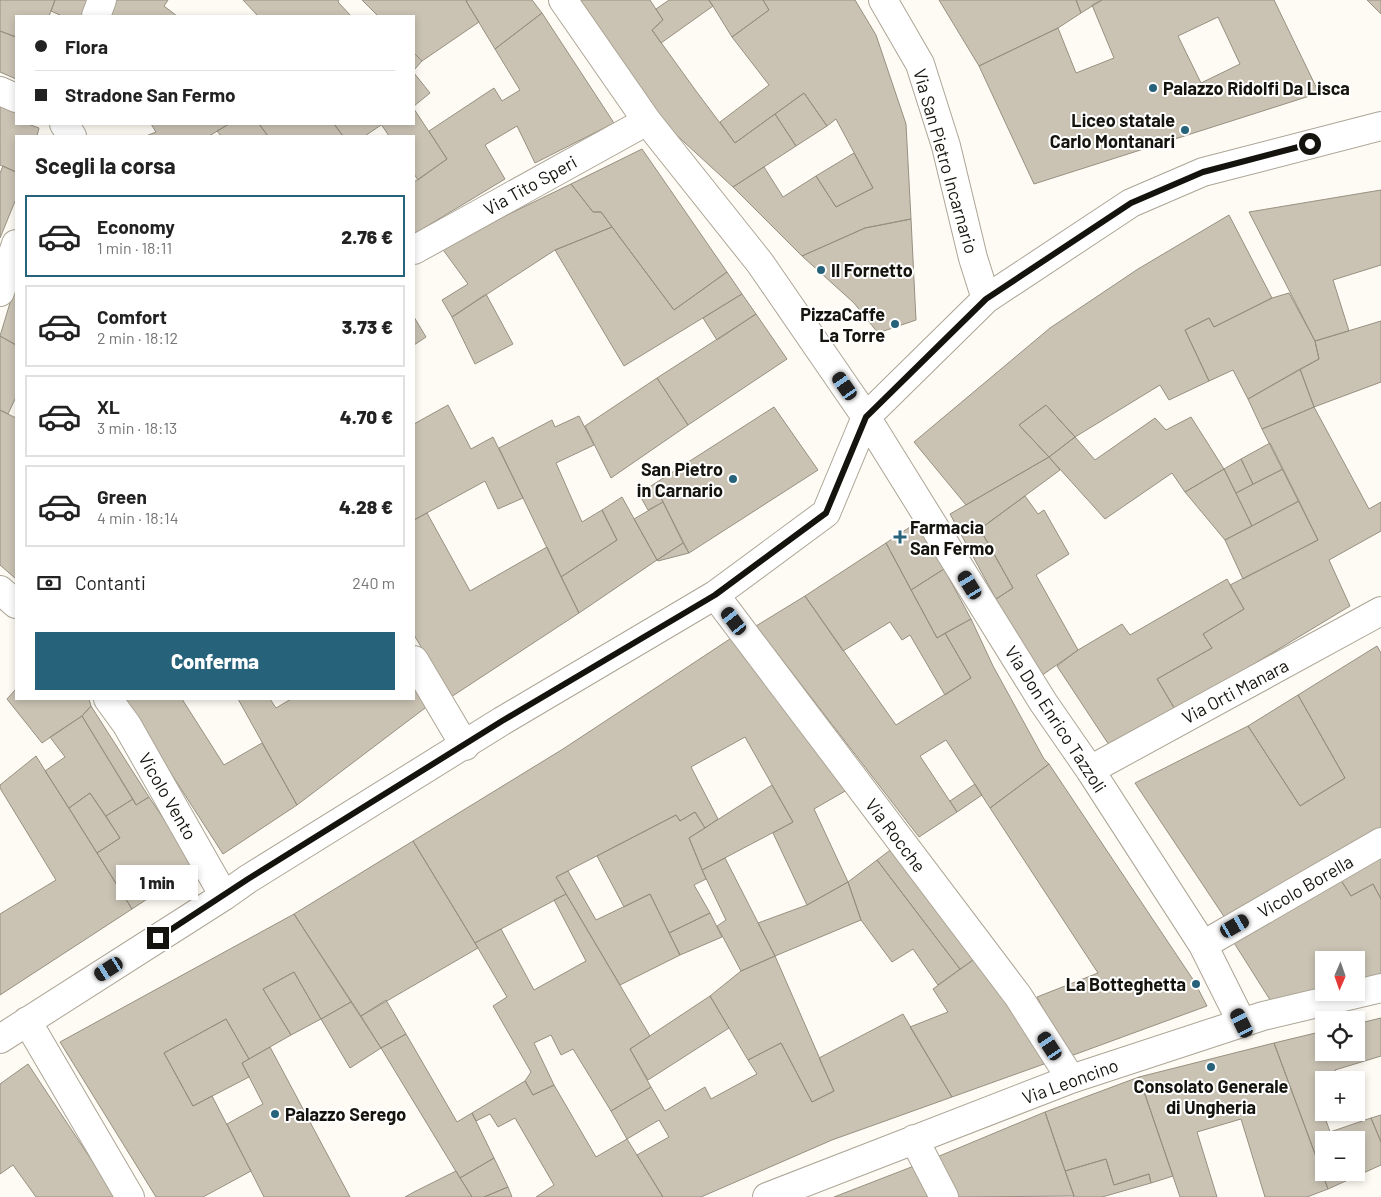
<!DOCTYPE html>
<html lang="it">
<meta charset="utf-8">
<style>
:root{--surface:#fff;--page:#f2f2f2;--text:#222;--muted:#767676;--line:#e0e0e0;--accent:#27627b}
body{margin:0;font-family:Barlow,sans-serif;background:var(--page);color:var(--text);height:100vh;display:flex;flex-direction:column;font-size:19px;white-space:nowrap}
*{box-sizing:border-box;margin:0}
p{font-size:16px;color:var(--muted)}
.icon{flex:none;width:28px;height:28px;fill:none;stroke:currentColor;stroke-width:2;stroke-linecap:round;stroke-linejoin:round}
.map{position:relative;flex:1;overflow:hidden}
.panel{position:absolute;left:15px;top:135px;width:400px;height:565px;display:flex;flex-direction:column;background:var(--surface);border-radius:0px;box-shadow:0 2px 8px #0003}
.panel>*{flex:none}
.guide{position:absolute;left:15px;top:15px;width:400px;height:110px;border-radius:0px;box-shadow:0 2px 8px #0003;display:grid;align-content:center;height:110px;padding:0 20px;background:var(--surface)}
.needle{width:32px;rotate:182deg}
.buttons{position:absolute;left:1315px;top:951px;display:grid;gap:10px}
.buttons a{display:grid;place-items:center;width:50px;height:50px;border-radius:0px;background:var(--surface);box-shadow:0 2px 8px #0003;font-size:25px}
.end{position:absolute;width:22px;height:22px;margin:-11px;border:6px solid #15130d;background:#fff;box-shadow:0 0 0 2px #fff}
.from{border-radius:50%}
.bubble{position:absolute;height:35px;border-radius:0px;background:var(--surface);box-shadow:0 2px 8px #0003;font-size:16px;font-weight:800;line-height:35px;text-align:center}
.car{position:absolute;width:15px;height:30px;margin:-15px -8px;border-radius:6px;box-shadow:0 0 4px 1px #0007;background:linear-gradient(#222 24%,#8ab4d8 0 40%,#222 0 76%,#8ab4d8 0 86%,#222 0)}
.guide b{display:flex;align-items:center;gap:18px;height:48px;font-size:19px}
.guide b+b{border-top:1px solid var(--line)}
.guide i{width:12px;height:12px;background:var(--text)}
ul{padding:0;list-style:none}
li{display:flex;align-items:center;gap:15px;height:82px;margin:0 10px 8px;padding:0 10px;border:2px solid var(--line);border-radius:0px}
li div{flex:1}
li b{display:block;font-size:19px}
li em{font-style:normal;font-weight:800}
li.current{border-color:var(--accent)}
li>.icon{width:45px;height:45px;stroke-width:1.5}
h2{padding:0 20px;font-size:22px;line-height:60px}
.pay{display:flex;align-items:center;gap:12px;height:55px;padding:0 20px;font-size:19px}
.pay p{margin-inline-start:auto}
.primary-button{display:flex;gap:10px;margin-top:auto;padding:10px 20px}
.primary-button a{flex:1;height:58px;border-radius:0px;background:var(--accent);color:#fff;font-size:20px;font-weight:800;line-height:58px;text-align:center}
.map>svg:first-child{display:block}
.building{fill:#cac3b4;stroke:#979081;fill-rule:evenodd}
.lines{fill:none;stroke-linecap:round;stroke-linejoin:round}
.minor-casing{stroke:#aca596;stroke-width:30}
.minor{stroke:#fff;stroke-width:28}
.route{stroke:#15130d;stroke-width:6}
.poi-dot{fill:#27627b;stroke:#fff;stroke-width:2}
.labels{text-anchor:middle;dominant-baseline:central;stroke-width:4;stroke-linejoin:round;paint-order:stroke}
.poi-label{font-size:18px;font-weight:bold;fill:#15130d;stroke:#fff;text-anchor:start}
.street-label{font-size:18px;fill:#15130d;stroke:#fff}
</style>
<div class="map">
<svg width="1381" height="1197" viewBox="0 0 1381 1197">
<rect width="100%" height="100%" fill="#fefbf4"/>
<path class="building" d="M0,0H55L49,16H16V37L0,31Z
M55,0H88L82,16H62L51,11Z
M115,0H168L164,6L177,16H108Z
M243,0H339L338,2L351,16H258Z
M362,0H468L466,1L479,22L422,61L414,53V16H378Z
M468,0H532L542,13L495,49L466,1Z
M571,0H650L663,20L652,30L696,91L735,143L775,114L796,146L733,187L660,120Z
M669,0H709L713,6L661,43L652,30L663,20L656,9Z
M709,0H763L769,10L732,37Z
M763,0H855L876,35L906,124L911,219L865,228L802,256L733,187L764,167L783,197L816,176L836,207L873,188L836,119L827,126L804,93L735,143L720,122L769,85L732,37L769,10Z
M939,0H1076L1081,13L1058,28L979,66Z
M1076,0H1102L1081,13Z
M1102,0H1274L1319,93L1034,184L979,66L1058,28L1076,73L1114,58L1092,5ZM1218,17L1240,64L1201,83L1178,36Z
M1367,0H1381V14Z
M542,13L614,123L535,163L517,126L485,145L505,179L414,234V182L447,159L429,131L494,88L502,101L520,90L495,49Z
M0,31L16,37V79L0,72Z
M414,53L422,61L414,70Z
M414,73L430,93L414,106Z
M804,93L827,126L796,146L775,114Z
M0,106L16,113V124H28L39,128L37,136H16V172L0,165Z
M414,109L447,159L418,180L414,174V136H389L381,124H414Z
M151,124H229L209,136H146L156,132Z
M229,124H259L268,136H221L217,131Z
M259,124H334L343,136H268Z
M334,124H381V125L365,136H343Z
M642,149L727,272L674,310L601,212H593L571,184Z
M854,153L873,188L836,207L816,176Z
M3,166L16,172V199L0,238V173Z
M571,184L593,212H601L612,227L555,250L452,317L442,300L468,284L441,247Z
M1381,190V265L1333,280L1349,331L1315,341L1249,212Z
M1229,215L1272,298L1214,327L1209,318L1185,330L1209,381L1169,400L1160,385L1075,437L1046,405L1019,425L1049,457L966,505L914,442L1050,328L1138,269Z
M911,219L916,320L878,333L854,303L802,256L865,228Z
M612,227L674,310L727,272L742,294L624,366L555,250Z
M16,283V345L0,336Z
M1289,293L1315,341L1319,359L1248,399L1233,370L1209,381L1185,330L1209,318L1214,327L1272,298Z
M486,294L513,344L475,364L452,317Z
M742,294L756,314L717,340L703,318Z
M756,314L787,359L688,425L657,378Z
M414,317L426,337L414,345Z
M1381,321V382L1314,407L1300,369L1319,359L1315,341Z
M0,336L16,345V397L8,414L0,410Z
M1300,369L1314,407L1262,429L1248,399Z
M657,378L688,425L611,478L585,426Z
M448,405L471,449L493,437L523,498L498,509L485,481L414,520V424Z
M1046,405L1075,437L1049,457L1019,425Z
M774,407L818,470L689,553L654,484Z
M1314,407L1369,509L1381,502V531L1329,560L1350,606L1176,711L1157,679L1212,648L1203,634L1244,609L1230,585L1318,540L1262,429Z
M0,410L16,418V579L0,565Z
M579,416L594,445L556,463L582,522L602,510L617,540L561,577L499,448L552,420L555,427Z
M1191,417L1224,469L1185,492L1172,473L1105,519L1049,457L1075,437L1095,460L1155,418L1166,430Z
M1270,443L1283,469L1253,484L1241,459Z
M1049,457L1060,470L980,529L1013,588L996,599L950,514Z
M1241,459L1253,484L1236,493L1224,469Z
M1224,469L1252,526L1225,540L1185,492Z
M1283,469L1299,501L1252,526L1236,493Z
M654,484L663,502L648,510L639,494Z
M1025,496L1038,514L1044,510L1069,554L1036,575L1078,650L1041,676L1023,649L996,599L1013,588L980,529Z
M622,497L657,560L579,613L561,577L617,540L602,510Z
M1299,501L1318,540L1243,579L1225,540Z
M663,502L683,543L657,560L634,519Z
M427,513L470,591L547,547L579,613L451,697L414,635V520Z
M916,523L944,569L911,590L886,543Z
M683,543L689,553L658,561L657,560Z
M886,543L937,638L945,633L971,678L945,695L910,635L902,640L890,622L843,651L805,596Z
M944,569L971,619L937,638L911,590Z
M1227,579L1244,609L1203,634L1212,648L1157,679L1176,711L1111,748L1057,666L1078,650L1122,624L1130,635Z
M805,596L896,725L971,678L945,633L971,619L993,666L1044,759L1049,764L990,808L946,740L920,756L957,812L919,837L756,626Z
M739,633L847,790L814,809L848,882L807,905L773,833L793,822L745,737L691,767L718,819L705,828L695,812L680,821L676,815L556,877L566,894L475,943L413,841L563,749Z
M1377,646L1381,653V829L1225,918L1135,783L1248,726L1300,806L1345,778L1298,695Z
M414,680L429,705L297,805L238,699H270L276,708L291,699H414Z
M16,689V699H89L91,706L82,716L42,743L7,699Z
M1298,695L1345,778L1300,806L1248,726Z
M123,699H182L224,765L262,743L297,805L223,854Z
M91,706L149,797L136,805L82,716Z
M82,716L133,799L106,816L90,793L69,808L45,771L65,757L50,737Z
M36,756L132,909L0,995V914L56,880L0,788V785Z
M1049,764L1194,981L1207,1006L1068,1057L1037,997L1098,973L990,808Z
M975,784L982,795L957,812L950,801Z
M772,785L793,822L702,870L689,838Z
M90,793L120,838L97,853L69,808Z
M149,797L196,867L132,909L97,853L120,838L106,816L133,799L136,805Z
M695,812L705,828L689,838L706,879L694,885L710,913L669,933L650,894L624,907L597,856L676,815L680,821Z
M413,841L478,948L361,1016L294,914Z
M893,848L976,958L960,969L877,860Z
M1381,853V899L1373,884L1351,896L1337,874Z
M725,858L775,956L741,971L717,926L726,920L702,870Z
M877,860L960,969L938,985L913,949L892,962L861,920L848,882Z
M568,871L596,920L650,894L680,955L620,985L556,877Z
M1337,874L1351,896L1373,884L1381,899V979L1356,984V960H1324V992L1272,1003L1231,938Z
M848,882L861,920L775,956L758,923L807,905Z
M566,894L650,1036L630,1049L651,1087L611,1111L573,1049L561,1055L551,1035L534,1043L554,1085L533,1095L525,1081L531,1072L493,1006L507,997L475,943L501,929L534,990L586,961L554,900Z
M710,913L722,937L680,955L669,933Z
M294,914L351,1002L321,1019L294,972L263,989L291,1035L249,1059L226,1019L164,1053L193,1106L212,1096L251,1171L203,1197H156L60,1042Z
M775,956L834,1091L812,1102L781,1043L748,1060L710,996L741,971Z
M976,958L1028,1031L1044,1064L952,1097L910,1027L948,1012L933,989Z
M294,972L321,1019L291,1035L263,989Z
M710,996L729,1028L648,1080L630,1049Z
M386,1000L406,1034L381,1048L361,1016Z
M351,1002L381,1048L350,1068L321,1019Z
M903,1014L952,1097L832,1140L701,1197H663L637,1155L669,1137L659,1120L627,1139L611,1111L651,1087L665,1111L705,1087L711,1099L757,1074L748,1060L781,1043L812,1102L834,1091L819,1058Z
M1381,1018V1056L1335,1070L1338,1080H1324V1092L1317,1094L1330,1132L1371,1118L1381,1142V1165L1328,1189L1274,1043L1324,1031V1052H1356V1024ZM1324,1140H1356V1172H1324Z
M226,1019L249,1059L242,1063L249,1077L193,1106L164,1053Z
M406,1034L457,1122L472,1113L494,1158L460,1178L381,1048Z
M1274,1043L1328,1189L1307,1197H1265L1241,1119L1197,1132L1217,1197H1180L1139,1077Z
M270,1047L350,1197H264L227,1124L263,1104L242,1063Z
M28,1064L116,1197H36L13,1165L0,1174V1084Z
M1139,1077L1173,1176L1151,1183L1149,1174L1114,1185L1106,1159L1065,1171L1045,1112Z
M525,1081L533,1095L554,1085L596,1157L627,1139L663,1197H536L554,1185L515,1118L498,1127L490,1114L476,1121L472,1113Z
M1045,1112L1074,1196L957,1197L937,1157Z
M1381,1115V1142L1371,1118Z
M494,1158L508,1187L484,1197H472L460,1178Z
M1106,1159L1114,1185L1149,1174L1151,1183L1102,1197H1073L1074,1196L1065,1171Z
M914,1166L930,1197H834Z
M456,1171L472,1197H405L414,1192Z
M508,1187L512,1197H484Z"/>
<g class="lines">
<defs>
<path id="minor" d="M563,0L647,121L760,263L866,417L1043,702L1090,770L1203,945L1242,1023
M883,0L920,64L946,146L973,258L986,299
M96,16L102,0
M0,91L16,98
M64,124L72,136
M414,250L647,121
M0,292L16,244
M0,590L16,604
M715,595L1018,996L1071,1079
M414,660L465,746
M108,699L127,725L224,896
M1090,770L1381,611
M1203,945L1381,842
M27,1021L130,1197
M0,1039L224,896L248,879L502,721L715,595L826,513L866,417L986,299L1131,203L1203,172L1381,126
M914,1139L944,1197
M767,1197L1071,1079L1263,1016L1381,988"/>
</defs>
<use href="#minor" class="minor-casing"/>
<use href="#minor" class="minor"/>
</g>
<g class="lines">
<path class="route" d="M158,938L248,879L502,721L715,595L826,513L866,417L986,299L1131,203L1203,172L1310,144"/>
</g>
<g class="poi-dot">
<circle cx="1153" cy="88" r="5"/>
<circle cx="1185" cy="130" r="5"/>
<circle cx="821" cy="270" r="5"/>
<circle cx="895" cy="324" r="5"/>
<circle cx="733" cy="479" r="5"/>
<path d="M897.5 529.5h5v5h5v5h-5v5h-5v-5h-5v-5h5z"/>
<circle cx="1196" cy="984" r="5"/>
<circle cx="1211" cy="1067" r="5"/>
<circle cx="275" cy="1114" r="5"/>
</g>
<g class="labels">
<g class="poi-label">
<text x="1163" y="88">Palazzo Ridolfi Da Lisca</text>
<text x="1175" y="120" text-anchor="end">Liceo statale<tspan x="1175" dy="21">Carlo Montanari</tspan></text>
<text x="831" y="270">Il Fornetto</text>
<text x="885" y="314" text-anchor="end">PizzaCaffe<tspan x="885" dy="21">La Torre</tspan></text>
<text x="723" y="469" text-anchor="end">San Pietro<tspan x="723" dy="21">in Carnario</tspan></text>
<text x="910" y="527">Farmacia<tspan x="910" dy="21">San Fermo</tspan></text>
<text x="1186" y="984" text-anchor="end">La Botteghetta</text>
<text x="1211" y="1086" text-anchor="middle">Consolato Generale<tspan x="1211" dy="21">di Ungheria</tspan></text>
<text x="285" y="1114">Palazzo Serego</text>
</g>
<g class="street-label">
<text transform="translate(946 161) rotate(74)">Via San Pietro Incarnario</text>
<text transform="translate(530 185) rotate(-29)">Via Tito Speri</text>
<text transform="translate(1235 691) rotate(-28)">Via Orti Manara</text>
<text transform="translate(1056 719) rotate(57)">Via Don Enrico Tazzoli</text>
<text transform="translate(168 796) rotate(60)">Vicolo Vento</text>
<text transform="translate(896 835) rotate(53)">Via Rocche</text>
<text transform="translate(1305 886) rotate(-30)">Vicolo Borella</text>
<text transform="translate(1070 1081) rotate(-20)">Via Leoncino</text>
</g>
</g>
</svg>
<div class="buttons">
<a><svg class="needle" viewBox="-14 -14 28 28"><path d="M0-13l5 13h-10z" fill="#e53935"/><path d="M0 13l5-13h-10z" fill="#767676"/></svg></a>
<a><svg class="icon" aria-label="locate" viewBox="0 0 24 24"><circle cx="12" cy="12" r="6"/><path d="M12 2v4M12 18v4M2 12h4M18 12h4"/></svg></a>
<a>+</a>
<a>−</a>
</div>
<i class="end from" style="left:1310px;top:144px"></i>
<i class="end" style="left:158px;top:938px"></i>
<div class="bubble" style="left:116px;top:865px;width:82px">1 min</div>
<i class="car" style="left:845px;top:386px;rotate:325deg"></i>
<i class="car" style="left:970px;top:585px;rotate:329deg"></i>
<i class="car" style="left:734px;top:621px;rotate:323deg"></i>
<i class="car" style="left:1235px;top:926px;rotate:60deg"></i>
<i class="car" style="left:109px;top:969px;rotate:238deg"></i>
<i class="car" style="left:1242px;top:1023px;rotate:334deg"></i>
<i class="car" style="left:1050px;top:1046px;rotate:327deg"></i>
<div class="guide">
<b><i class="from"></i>Flora</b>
<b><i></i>Stradone San Fermo</b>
</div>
<section class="panel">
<h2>Scegli la corsa</h2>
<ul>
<li class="current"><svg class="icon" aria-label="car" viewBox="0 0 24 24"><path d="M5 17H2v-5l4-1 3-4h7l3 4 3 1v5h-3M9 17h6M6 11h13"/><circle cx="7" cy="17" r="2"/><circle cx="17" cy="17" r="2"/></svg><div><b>Economy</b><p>1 min · 18:11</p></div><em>2.76 €</em></li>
<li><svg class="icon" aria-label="car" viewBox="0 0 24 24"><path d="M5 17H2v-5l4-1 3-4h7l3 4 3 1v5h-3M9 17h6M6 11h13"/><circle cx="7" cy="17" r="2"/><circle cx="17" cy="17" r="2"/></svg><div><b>Comfort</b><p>2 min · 18:12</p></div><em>3.73 €</em></li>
<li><svg class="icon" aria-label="car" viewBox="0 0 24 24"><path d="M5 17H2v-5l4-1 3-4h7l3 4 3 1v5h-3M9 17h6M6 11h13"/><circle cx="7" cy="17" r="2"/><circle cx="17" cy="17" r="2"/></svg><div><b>XL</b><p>3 min · 18:13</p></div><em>4.70 €</em></li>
<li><svg class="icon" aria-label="car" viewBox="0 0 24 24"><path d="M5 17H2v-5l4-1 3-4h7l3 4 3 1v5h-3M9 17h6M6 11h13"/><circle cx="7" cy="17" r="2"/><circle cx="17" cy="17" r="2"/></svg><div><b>Green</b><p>4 min · 18:14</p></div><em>4.28 €</em></li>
</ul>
<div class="pay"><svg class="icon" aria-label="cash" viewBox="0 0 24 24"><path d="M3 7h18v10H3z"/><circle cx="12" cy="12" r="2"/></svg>Contanti<p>240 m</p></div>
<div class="primary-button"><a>Conferma</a></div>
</section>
</div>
